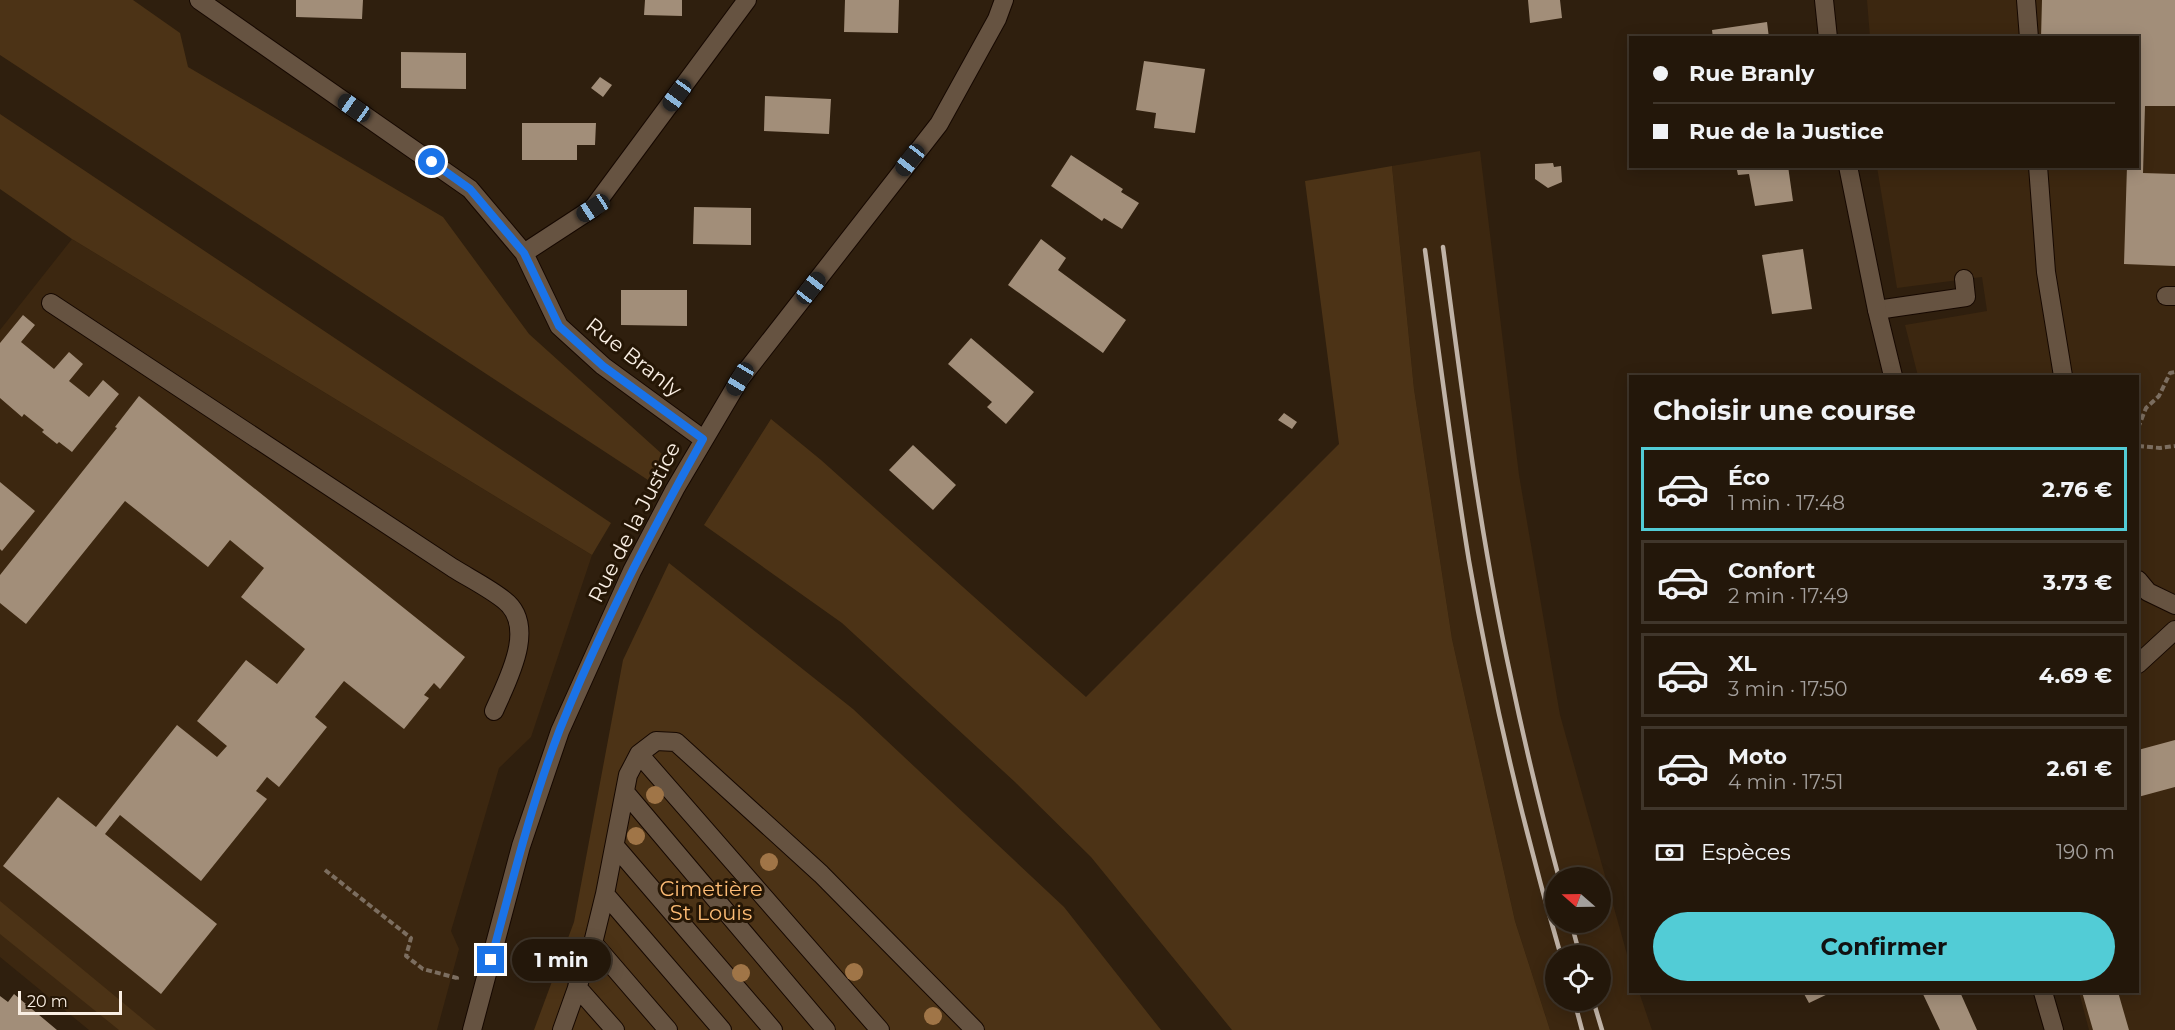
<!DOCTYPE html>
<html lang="fr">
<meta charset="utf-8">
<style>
:root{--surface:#23170a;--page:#2b2013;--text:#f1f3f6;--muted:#a39f9c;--line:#40362b;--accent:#52ccd6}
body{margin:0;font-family:Montserrat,sans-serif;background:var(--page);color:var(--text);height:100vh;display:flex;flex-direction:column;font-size:22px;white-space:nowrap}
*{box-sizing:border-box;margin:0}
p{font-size:20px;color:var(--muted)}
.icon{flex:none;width:33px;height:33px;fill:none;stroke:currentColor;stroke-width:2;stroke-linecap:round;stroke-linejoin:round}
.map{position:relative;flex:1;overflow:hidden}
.side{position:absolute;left:1629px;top:375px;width:510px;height:618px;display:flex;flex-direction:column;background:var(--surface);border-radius:0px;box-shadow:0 3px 15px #0003,0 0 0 2px var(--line)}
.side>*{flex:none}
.banner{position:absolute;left:1629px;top:36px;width:510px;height:132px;border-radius:0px;box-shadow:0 3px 15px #0003,0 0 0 2px var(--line);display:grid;align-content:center;height:132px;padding:0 24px;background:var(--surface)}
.needle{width:39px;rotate:290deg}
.buttons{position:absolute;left:1545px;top:867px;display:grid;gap:12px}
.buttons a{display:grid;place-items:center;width:66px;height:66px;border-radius:50%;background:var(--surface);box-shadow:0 3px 15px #0003,0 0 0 2px var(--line);font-size:30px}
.scale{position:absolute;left:18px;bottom:15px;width:104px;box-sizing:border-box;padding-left:6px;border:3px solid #f9eee3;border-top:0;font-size:16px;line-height:21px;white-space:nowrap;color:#f9eee3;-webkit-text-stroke:4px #251605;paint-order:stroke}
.end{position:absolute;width:27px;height:27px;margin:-14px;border:8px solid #1a73e8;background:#fff;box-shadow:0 0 0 3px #fff}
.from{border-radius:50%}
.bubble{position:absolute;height:42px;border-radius:21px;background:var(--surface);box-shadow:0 3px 15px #0003,0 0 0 2px var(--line);font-size:20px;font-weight:700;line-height:42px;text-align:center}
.car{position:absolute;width:18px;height:36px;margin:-18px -9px;border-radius:8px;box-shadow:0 0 4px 2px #0007;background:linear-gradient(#222 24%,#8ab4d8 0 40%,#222 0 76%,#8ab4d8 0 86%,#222 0)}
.banner b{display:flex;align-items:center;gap:21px;height:57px;font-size:22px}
.banner b+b{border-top:2px solid var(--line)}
.banner i{width:15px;height:15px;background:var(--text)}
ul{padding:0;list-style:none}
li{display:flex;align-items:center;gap:18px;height:84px;margin:0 12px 9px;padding:0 12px;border:3px solid var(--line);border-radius:0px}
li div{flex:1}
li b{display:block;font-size:22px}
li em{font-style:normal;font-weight:700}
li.current{border-color:var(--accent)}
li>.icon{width:54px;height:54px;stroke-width:1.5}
h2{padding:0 24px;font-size:27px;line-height:72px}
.pay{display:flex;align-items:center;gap:15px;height:66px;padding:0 24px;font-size:22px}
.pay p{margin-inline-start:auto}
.cta{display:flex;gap:12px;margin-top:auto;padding:12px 24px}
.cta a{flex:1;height:69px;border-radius:36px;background:var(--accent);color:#111;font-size:24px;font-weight:700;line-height:69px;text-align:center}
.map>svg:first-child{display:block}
.built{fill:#3c2710;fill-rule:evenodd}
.green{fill:#4c3316}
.building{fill:#a28e79}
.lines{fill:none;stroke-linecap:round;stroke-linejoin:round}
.service-casing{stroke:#160800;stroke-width:20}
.pedestrian-casing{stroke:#160800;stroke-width:20}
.minor-casing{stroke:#160800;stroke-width:20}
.secondary-casing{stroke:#160800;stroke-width:20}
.path{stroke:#7c6e60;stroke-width:4;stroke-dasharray:6 3;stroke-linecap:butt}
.service{stroke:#665341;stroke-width:18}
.pedestrian{stroke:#665341;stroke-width:18}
.minor{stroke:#665341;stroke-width:18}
.secondary{stroke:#665341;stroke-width:18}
.rail{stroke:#c0b3a7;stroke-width:4.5}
.tree{fill:#a07547}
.route{stroke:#1a73e8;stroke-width:8}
.labels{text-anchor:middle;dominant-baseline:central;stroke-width:6;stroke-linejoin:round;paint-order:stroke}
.street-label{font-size:21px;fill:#f9eee3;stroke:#251605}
.park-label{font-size:21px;fill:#fdbc75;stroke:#251605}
</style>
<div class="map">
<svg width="2175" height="1030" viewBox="0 0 2175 1030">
<rect width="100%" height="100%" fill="#2f1f0e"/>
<path class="built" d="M1867,0H2175V1030H2089L2079,992H2138V376H1918L1905,325L1987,311L1982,277L1897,288L1877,167L2138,166V38L1870,37Z
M1480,151L1519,475L1560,715L1630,965V992H1639L1652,1030H1550L1515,921L1452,639L1414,389L1392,166ZM1556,878H1600V922H1556ZM1556,956H1600V1000H1556Z
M72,239L592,555L531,737L499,768L451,931L459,949L437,1030H89L0,957V330Z"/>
<path class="green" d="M0,0H133L180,33L188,67L443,217L529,334L662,454L648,480L0,55Z
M0,114L611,523L592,555L72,239L0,189Z
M1392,166L1414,389L1452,639L1515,921L1550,1030H1232L1091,857L1015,782L842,623L704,525L771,419L821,460L1086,697L1339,444L1305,181Z
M669,563L853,709L1064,907L1161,1030H534L574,922L623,660Z
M0,901L156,1030H119L0,934Z"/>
<path class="building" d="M296,0H363L362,19L296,17Z
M645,0H682V16L644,15Z
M845,0H899L898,33L844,32Z
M1528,0H1560L1562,18L1530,23Z
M2042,0H2175V106H2145L2143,173L2175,174V266L2124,264L2127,166H2138V38H2041Z
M1767,22L1769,38H1713L1712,30Z
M401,52L466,53V89L401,88Z
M1144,61L1205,69L1195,133L1154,128L1156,113L1136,110Z
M600,77L612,85L603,97L591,88Z
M765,96L831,99L829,134L764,131Z
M522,123H596L595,145H577V160H522Z
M1071,155L1123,189L1121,192L1139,203L1122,229L1104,218L1102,221L1051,186Z
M1553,163L1554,167L1561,166L1562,182L1548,188L1535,179V164Z
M1736,166H1788L1793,201L1755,206L1749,174L1738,175Z
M694,207L751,208V245L693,244Z
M1041,239L1066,258L1058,270L1126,320L1103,353L1008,285Z
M1803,249L1812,309L1772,314L1762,255Z
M621,290H687V326L621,325Z
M23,315L35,325L21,342L54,369L69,352L83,364L69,381L89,397L103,380L119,394L72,452L59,442L57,444L42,432L44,430L24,414L22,417L0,398V343Z
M971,338L1034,392L1006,424L987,407L992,402L948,364Z
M139,396L465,657L440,689L434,683L424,695L429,698L404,729L344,681L315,717L327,727L279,787L267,777L256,791L267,799L201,881L120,815L105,834L217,924L161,994L3,866L58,797L96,827L177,725L217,757L227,746L197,721L246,660L277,684L305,649L241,597L264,568L230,540L208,567L125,501L26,624L0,603V575L117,428L115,427Z
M1284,413L1297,422L1292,429L1278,420Z
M913,445L956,485L933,510L889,470Z
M0,482L35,511L2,551L0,549Z
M2175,740V787L2138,797V750Z
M1803,992H1832L1809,1003Z
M1922,992H1960L1977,1030H1940Z
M2082,992H2118L2129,1030H2093Z
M14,994L57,1030H0V996L8,1002Z"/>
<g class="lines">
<defs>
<path id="service" d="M2026,0L2029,38
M2038,166L2046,272L2063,376
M51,303L453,568C469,578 489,588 504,600C538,626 507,681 494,711
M1877,310L1966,297L1964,279
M2138,580L2148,592L2175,605
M2138,664L2175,630
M639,754L880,1030
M625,792L826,1030
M615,846L773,1030
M605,894L722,1030
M593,943L668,1030
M577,987L615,1030
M562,1030L593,943L605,894L628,775L639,754L656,741L676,742L821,874L975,1030"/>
<path id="pedestrian" d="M2166,296H2175"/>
<path id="minor" d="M199,0L470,189L524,253L559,326L603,366L703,439
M524,253L593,208L747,0
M472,1030L521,846L560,731L632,571L675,489L740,379L939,124L997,19L1004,0"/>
<path id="secondary" d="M1824,0L1828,38
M1848,166L1877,310L1893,376
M2043,992L2054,1030"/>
</defs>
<use href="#service" class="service-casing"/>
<use href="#pedestrian" class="pedestrian-casing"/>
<use href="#minor" class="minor-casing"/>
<use href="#secondary" class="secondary-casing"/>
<path class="path" d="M2138,428L2146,408L2159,396L2170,373L2175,372
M2138,446L2160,448L2175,446
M325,870L411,938L406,956L423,969L457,978L456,980"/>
<use href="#service" class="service"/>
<use href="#pedestrian" class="pedestrian"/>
<use href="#minor" class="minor"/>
<use href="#secondary" class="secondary"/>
<path class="rail" d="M1443,247C1462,391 1480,536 1511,678C1525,745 1541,811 1559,878
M1425,250C1439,353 1452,457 1469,561C1492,694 1523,826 1561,956
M1571,922L1580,956
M1574,1000L1582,1030
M1593,1000L1602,1030"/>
</g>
<g class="tree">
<circle cx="655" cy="795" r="9"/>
<circle cx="636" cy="836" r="9"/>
<circle cx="769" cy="862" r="9"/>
<circle cx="854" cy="972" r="9"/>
<circle cx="741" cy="973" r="9"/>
<circle cx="933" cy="1016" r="9"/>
</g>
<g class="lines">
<path class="route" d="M432,162L470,189L524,253L559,326L603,366L703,439C650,533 600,629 560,729C531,804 512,883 491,960"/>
</g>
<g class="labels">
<g class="street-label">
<text transform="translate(634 357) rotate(38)">Rue Branly</text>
<text transform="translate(634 522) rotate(-63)">Rue de la Justice</text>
</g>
<g class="park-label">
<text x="711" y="888">Cimetière<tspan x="711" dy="24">St Louis</tspan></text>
</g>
</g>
</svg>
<div class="buttons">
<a><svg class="needle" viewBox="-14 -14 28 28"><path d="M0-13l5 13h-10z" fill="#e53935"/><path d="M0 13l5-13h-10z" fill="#a39f9c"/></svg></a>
<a><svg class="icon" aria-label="locate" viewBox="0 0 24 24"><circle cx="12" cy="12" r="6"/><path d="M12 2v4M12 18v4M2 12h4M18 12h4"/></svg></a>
</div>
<div class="scale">20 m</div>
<i class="end from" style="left:432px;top:162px"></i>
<i class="end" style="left:491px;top:960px"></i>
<div class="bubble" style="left:512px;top:939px;width:99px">1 min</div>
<i class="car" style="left:677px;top:95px;rotate:216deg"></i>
<i class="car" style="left:354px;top:108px;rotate:305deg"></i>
<i class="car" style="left:910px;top:160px;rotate:218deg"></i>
<i class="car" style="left:593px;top:208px;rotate:237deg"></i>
<i class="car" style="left:811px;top:288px;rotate:38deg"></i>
<i class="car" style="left:740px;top:379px;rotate:211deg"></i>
<div class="banner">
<b><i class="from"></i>Rue Branly</b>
<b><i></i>Rue de la Justice</b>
</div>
<section class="side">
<h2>Choisir une course</h2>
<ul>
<li class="current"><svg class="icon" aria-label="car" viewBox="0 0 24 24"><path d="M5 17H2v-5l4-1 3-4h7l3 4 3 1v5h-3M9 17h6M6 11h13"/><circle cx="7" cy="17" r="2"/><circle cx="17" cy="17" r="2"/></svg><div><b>Éco</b><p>1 min · 17:48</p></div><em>2.76 €</em></li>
<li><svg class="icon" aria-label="car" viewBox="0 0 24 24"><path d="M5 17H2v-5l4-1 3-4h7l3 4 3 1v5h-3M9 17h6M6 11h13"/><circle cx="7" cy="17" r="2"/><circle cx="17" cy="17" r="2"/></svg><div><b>Confort</b><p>2 min · 17:49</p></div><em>3.73 €</em></li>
<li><svg class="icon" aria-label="car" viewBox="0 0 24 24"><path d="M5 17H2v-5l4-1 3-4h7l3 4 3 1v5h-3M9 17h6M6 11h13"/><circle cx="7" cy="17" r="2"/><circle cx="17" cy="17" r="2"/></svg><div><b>XL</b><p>3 min · 17:50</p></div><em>4.69 €</em></li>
<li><svg class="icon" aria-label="car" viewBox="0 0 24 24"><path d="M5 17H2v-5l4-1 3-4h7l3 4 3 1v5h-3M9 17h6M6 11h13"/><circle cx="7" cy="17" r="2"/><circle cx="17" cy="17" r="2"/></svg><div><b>Moto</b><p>4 min · 17:51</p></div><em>2.61 €</em></li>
</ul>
<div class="pay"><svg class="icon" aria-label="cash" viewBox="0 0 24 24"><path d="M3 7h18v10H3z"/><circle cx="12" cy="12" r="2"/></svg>Espèces<p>190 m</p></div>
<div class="cta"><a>Confirmer</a></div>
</section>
</div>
